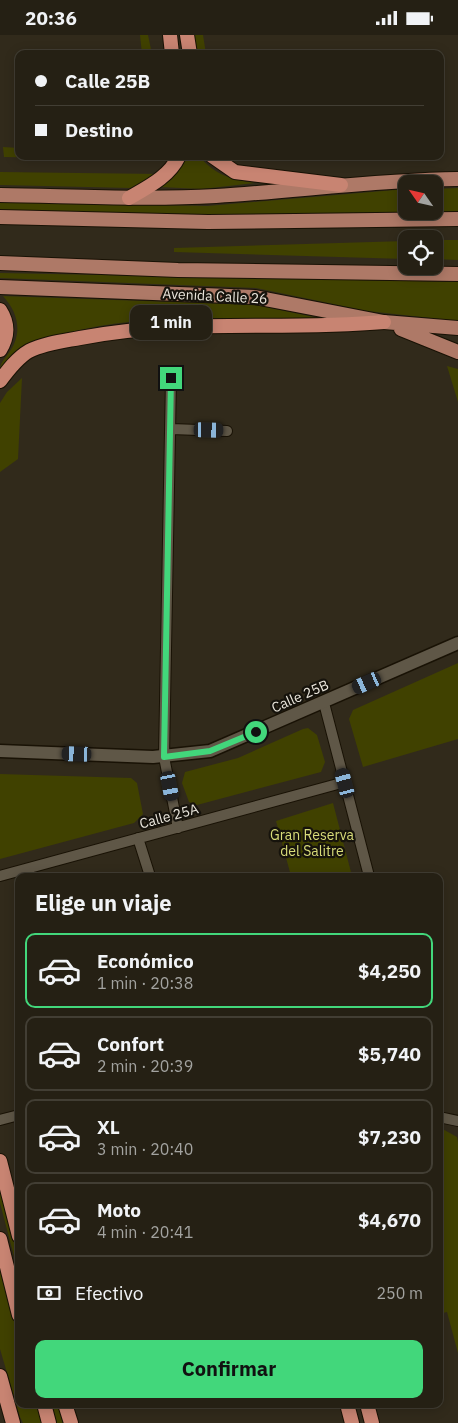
<!DOCTYPE html>
<html lang="es">
<meta charset="utf-8">
<style>
:root{--surface:#252014;--page:#2d281d;--text:#f1f3f6;--muted:#a3a3a0;--line:#423e34;--accent:#42d77b}
body{margin:0;font-family:"IBM Plex Sans",sans-serif;background:var(--page);color:var(--text);height:100vh;display:flex;flex-direction:column;font-size:19px;white-space:nowrap}
*{box-sizing:border-box;margin:0}
p{font-size:16px;color:var(--muted)}
.icon{flex:none;width:28px;height:28px;fill:none;stroke:currentColor;stroke-width:2;stroke-linecap:round;stroke-linejoin:round}
.map{position:relative;flex:1;overflow:hidden}
.sheet{position:absolute;left:15px;top:838px;width:428px;height:535px;display:flex;flex-direction:column;background:var(--surface);border-radius:10px;box-shadow:0 2px 12px #0003,0 0 0 1px var(--line)}
.sheet>*{flex:none}
.hud{position:absolute;left:15px;top:15px;width:429px;height:110px;border-radius:10px;box-shadow:0 2px 12px #0003,0 0 0 1px var(--line);display:grid;align-content:center;height:110px;padding:0 20px;background:var(--surface)}
.needle{width:32px;rotate:304deg}
.tools{position:absolute;left:398px;top:140px;display:grid;gap:10px}
.tools a{display:grid;place-items:center;width:45px;height:45px;border-radius:10px;background:var(--surface);box-shadow:0 2px 12px #0003,0 0 0 1px var(--line);font-size:25px}
.end{position:absolute;width:22px;height:22px;margin:-11px;border:6px solid #42d77b;background:#111;box-shadow:0 0 0 2px #111}
.from{border-radius:50%}
.bubble{position:absolute;height:35px;border-radius:10px;background:var(--surface);box-shadow:0 2px 12px #0003,0 0 0 1px var(--line);font-size:16px;font-weight:700;line-height:35px;text-align:center}
.car{position:absolute;width:15px;height:30px;margin:-15px -8px;border-radius:6px;box-shadow:0 0 4px 1px #0007;background:linear-gradient(#222 24%,#8ab4d8 0 40%,#222 0 76%,#8ab4d8 0 86%,#222 0)}
.hud b{display:flex;align-items:center;gap:18px;height:48px;font-size:19px}
.hud b+b{border-top:1px solid var(--line)}
.hud i{width:12px;height:12px;background:var(--text)}
ul{padding:0;list-style:none}
li{display:flex;align-items:center;gap:15px;height:75px;margin:0 10px 8px;padding:0 10px;border:2px solid var(--line);border-radius:10px}
li div{flex:1}
li b{display:block;font-size:19px}
li em{font-style:normal;font-weight:700}
li.current{border-color:var(--accent)}
li>.icon{width:45px;height:45px;stroke-width:1.5}
h2{padding:0 20px;font-size:22px;line-height:60px}
.pay{display:flex;align-items:center;gap:12px;height:55px;padding:0 20px;font-size:19px}
.pay p{margin-inline-start:auto}
.cta{display:flex;gap:10px;margin-top:auto;padding:10px 20px}
.cta a{flex:1;height:58px;border-radius:10px;background:var(--accent);color:#111;font-size:20px;font-weight:700;line-height:58px;text-align:center}
.status{display:flex;justify-content:space-between;align-items:center;height:35px;padding:0 25px;background:var(--surface);direction:ltr}
.status svg{height:14px;fill:currentColor}
.map>svg:first-child{display:block}
.green{fill:#404100}
.lines{fill:none;stroke-linecap:round;stroke-linejoin:round}
.minor-casing{stroke:#191205;stroke-width:12}
.tertiary-casing{stroke:#191205;stroke-width:15}
.primary-casing{stroke:#191205;stroke-width:16}
.trunk-casing{stroke:#191205;stroke-width:16}
.minor{stroke:#5f5747;stroke-width:10}
.tertiary{stroke:#5f5747;stroke-width:12}
.primary{stroke:#ae7967;stroke-width:14}
.trunk{stroke:#c88472;stroke-width:14}
.route{stroke:#42d77b;stroke-width:6}
.labels{text-anchor:middle;dominant-baseline:central;stroke-width:4.5;stroke-linejoin:round;paint-order:stroke}
.street-label{font-size:14px;fill:#eae6dc;stroke:#16130c}
.park-label{font-size:14px;fill:#d8dc79;stroke:#16130c}
</style>
<div class="status"><b>20:36</b><svg viewBox="0 0 49 12"><path d="M0 12V9h3v3zM5 12V6h3v6zM10 12V3h3v9zM15 12V0h3v12zM26 1h20v11H26zM47 4h2v5h-2z"/></svg></div>
<div class="map">
<svg width="458" height="1388" viewBox="0 0 458 1388">
<rect width="100%" height="100%" fill="#312a1b"/>
<path class="green" d="M140,0H148L152,19H142Z
M193,0H203L206,19H196Z
M3,112L19,113V121H165L161,125L4,122Z
M188,121H199C216,141 231,144 255,148L202,154L159,152L178,136Z
M0,137L159,139L130,153L0,150Z
M458,153V178L222,182L138,181L0,175V167L207,171L406,154V176H434V154Z
M434,205H458V225L434,224Z
M406,206V224L174,217V213Z
M0,238L458,247V286L367,276L256,253L0,243Z
M3,261L256,270L343,288C250,285 154,275 63,299C52,301 40,303 30,307C18,313 8,326 0,336C0,328 3,326 8,319C23,299 19,279 3,261Z
M447,331L458,334V367Z
M22,343L18,424L0,437V368L7,357Z
M458,628V704L363,732L349,684L353,675Z
M308,693L317,700L325,727L321,737L197,770L189,767L182,748L185,737L238,723L303,694Z
M0,739L131,743L137,748L143,779L134,788L0,824Z
M333,768L352,841H291L276,786Z
M439,1092L457,1102L458,1107V1318L447,1277L439,1279Z
M0,1149L19,1220V1240L0,1168Z
M0,1227L19,1303V1369H36L42,1388H23L20,1382L0,1314Z
M52,1369H58L63,1388H57Z"/>
<g class="lines">
<defs>
<path id="minor" d="M171,343L164,722L178,793
M171,394L227,396
M324,668L369,841
M138,803L150,841
M0,841L345,747
M439,1082L458,1086
M0,1085L19,1080"/>
<path id="tertiary" d="M0,716L153,722L210,716L458,608"/>
<path id="primary" d="M0,160C72,161 144,165 216,161C297,156 377,145 458,144
M0,182L208,187L458,184
M0,228L178,235L458,239
M0,252L255,262L384,287L458,293
M401,294L458,317"/>
<path id="trunk" d="M170,0L172,19
M187,0L190,19
M212,121L235,137L341,150
M129,163C148,152 169,142 179,121
M0,275C9,289 8,302 0,315
M0,346C8,335 17,323 29,316C45,308 64,306 80,303C180,283 283,296 384,287
M0,1126L19,1201
M0,1204L19,1280
M0,1341L13,1388
M44,1369L49,1388
M65,1369L71,1388
M347,1369L352,1388
M367,1369L372,1388"/>
</defs>
<use href="#minor" class="minor-casing"/>
<use href="#tertiary" class="tertiary-casing"/>
<use href="#primary" class="primary-casing"/>
<use href="#trunk" class="trunk-casing"/>
<use href="#minor" class="minor"/>
<use href="#tertiary" class="tertiary"/>
<use href="#primary" class="primary"/>
<use href="#trunk" class="trunk"/>
</g>
<g class="lines">
<path class="route" d="M171,343L164,722L210,716L256,697"/>
</g>
<g class="labels">
<g class="street-label">
<text transform="translate(215 261) rotate(3)">Avenida Calle 26</text>
<text transform="translate(300 661) rotate(-24)">Calle 25B</text>
<text transform="translate(169 781) rotate(-15)">Calle 25A</text>
</g>
<g class="park-label">
<text x="312" y="800">Gran Reserva<tspan x="312" dy="16">del Salitre</tspan></text>
</g>
</g>
</svg>
<div class="tools">
<a><svg class="needle" viewBox="-14 -14 28 28"><path d="M0-13l5 13h-10z" fill="#e53935"/><path d="M0 13l5-13h-10z" fill="#a3a3a0"/></svg></a>
<a><svg class="icon" aria-label="locate" viewBox="0 0 24 24"><circle cx="12" cy="12" r="6"/><path d="M12 2v4M12 18v4M2 12h4M18 12h4"/></svg></a>
</div>
<i class="end from" style="left:256px;top:697px"></i>
<i class="end" style="left:171px;top:343px"></i>
<div class="bubble" style="left:130px;top:270px;width:82px">1 min</div>
<i class="car" style="left:209px;top:395px;rotate:91deg"></i>
<i class="car" style="left:367px;top:648px;rotate:246deg"></i>
<i class="car" style="left:77px;top:719px;rotate:272deg"></i>
<i class="car" style="left:345px;top:748px;rotate:345deg"></i>
<i class="car" style="left:170px;top:751px;rotate:169deg"></i>
<div class="hud">
<b><i class="from"></i>Calle 25B</b>
<b><i></i>Destino</b>
</div>
<section class="sheet">
<h2>Elige un viaje</h2>
<ul>
<li class="current"><svg class="icon" aria-label="car" viewBox="0 0 24 24"><path d="M5 17H2v-5l4-1 3-4h7l3 4 3 1v5h-3M9 17h6M6 11h13"/><circle cx="7" cy="17" r="2"/><circle cx="17" cy="17" r="2"/></svg><div><b>Económico</b><p>1 min · 20:38</p></div><em>$4,250</em></li>
<li><svg class="icon" aria-label="car" viewBox="0 0 24 24"><path d="M5 17H2v-5l4-1 3-4h7l3 4 3 1v5h-3M9 17h6M6 11h13"/><circle cx="7" cy="17" r="2"/><circle cx="17" cy="17" r="2"/></svg><div><b>Confort</b><p>2 min · 20:39</p></div><em>$5,740</em></li>
<li><svg class="icon" aria-label="car" viewBox="0 0 24 24"><path d="M5 17H2v-5l4-1 3-4h7l3 4 3 1v5h-3M9 17h6M6 11h13"/><circle cx="7" cy="17" r="2"/><circle cx="17" cy="17" r="2"/></svg><div><b>XL</b><p>3 min · 20:40</p></div><em>$7,230</em></li>
<li><svg class="icon" aria-label="car" viewBox="0 0 24 24"><path d="M5 17H2v-5l4-1 3-4h7l3 4 3 1v5h-3M9 17h6M6 11h13"/><circle cx="7" cy="17" r="2"/><circle cx="17" cy="17" r="2"/></svg><div><b>Moto</b><p>4 min · 20:41</p></div><em>$4,670</em></li>
</ul>
<div class="pay"><svg class="icon" aria-label="cash" viewBox="0 0 24 24"><path d="M3 7h18v10H3z"/><circle cx="12" cy="12" r="2"/></svg>Efectivo<p>250 m</p></div>
<div class="cta"><a>Confirmar</a></div>
</section>
</div>
